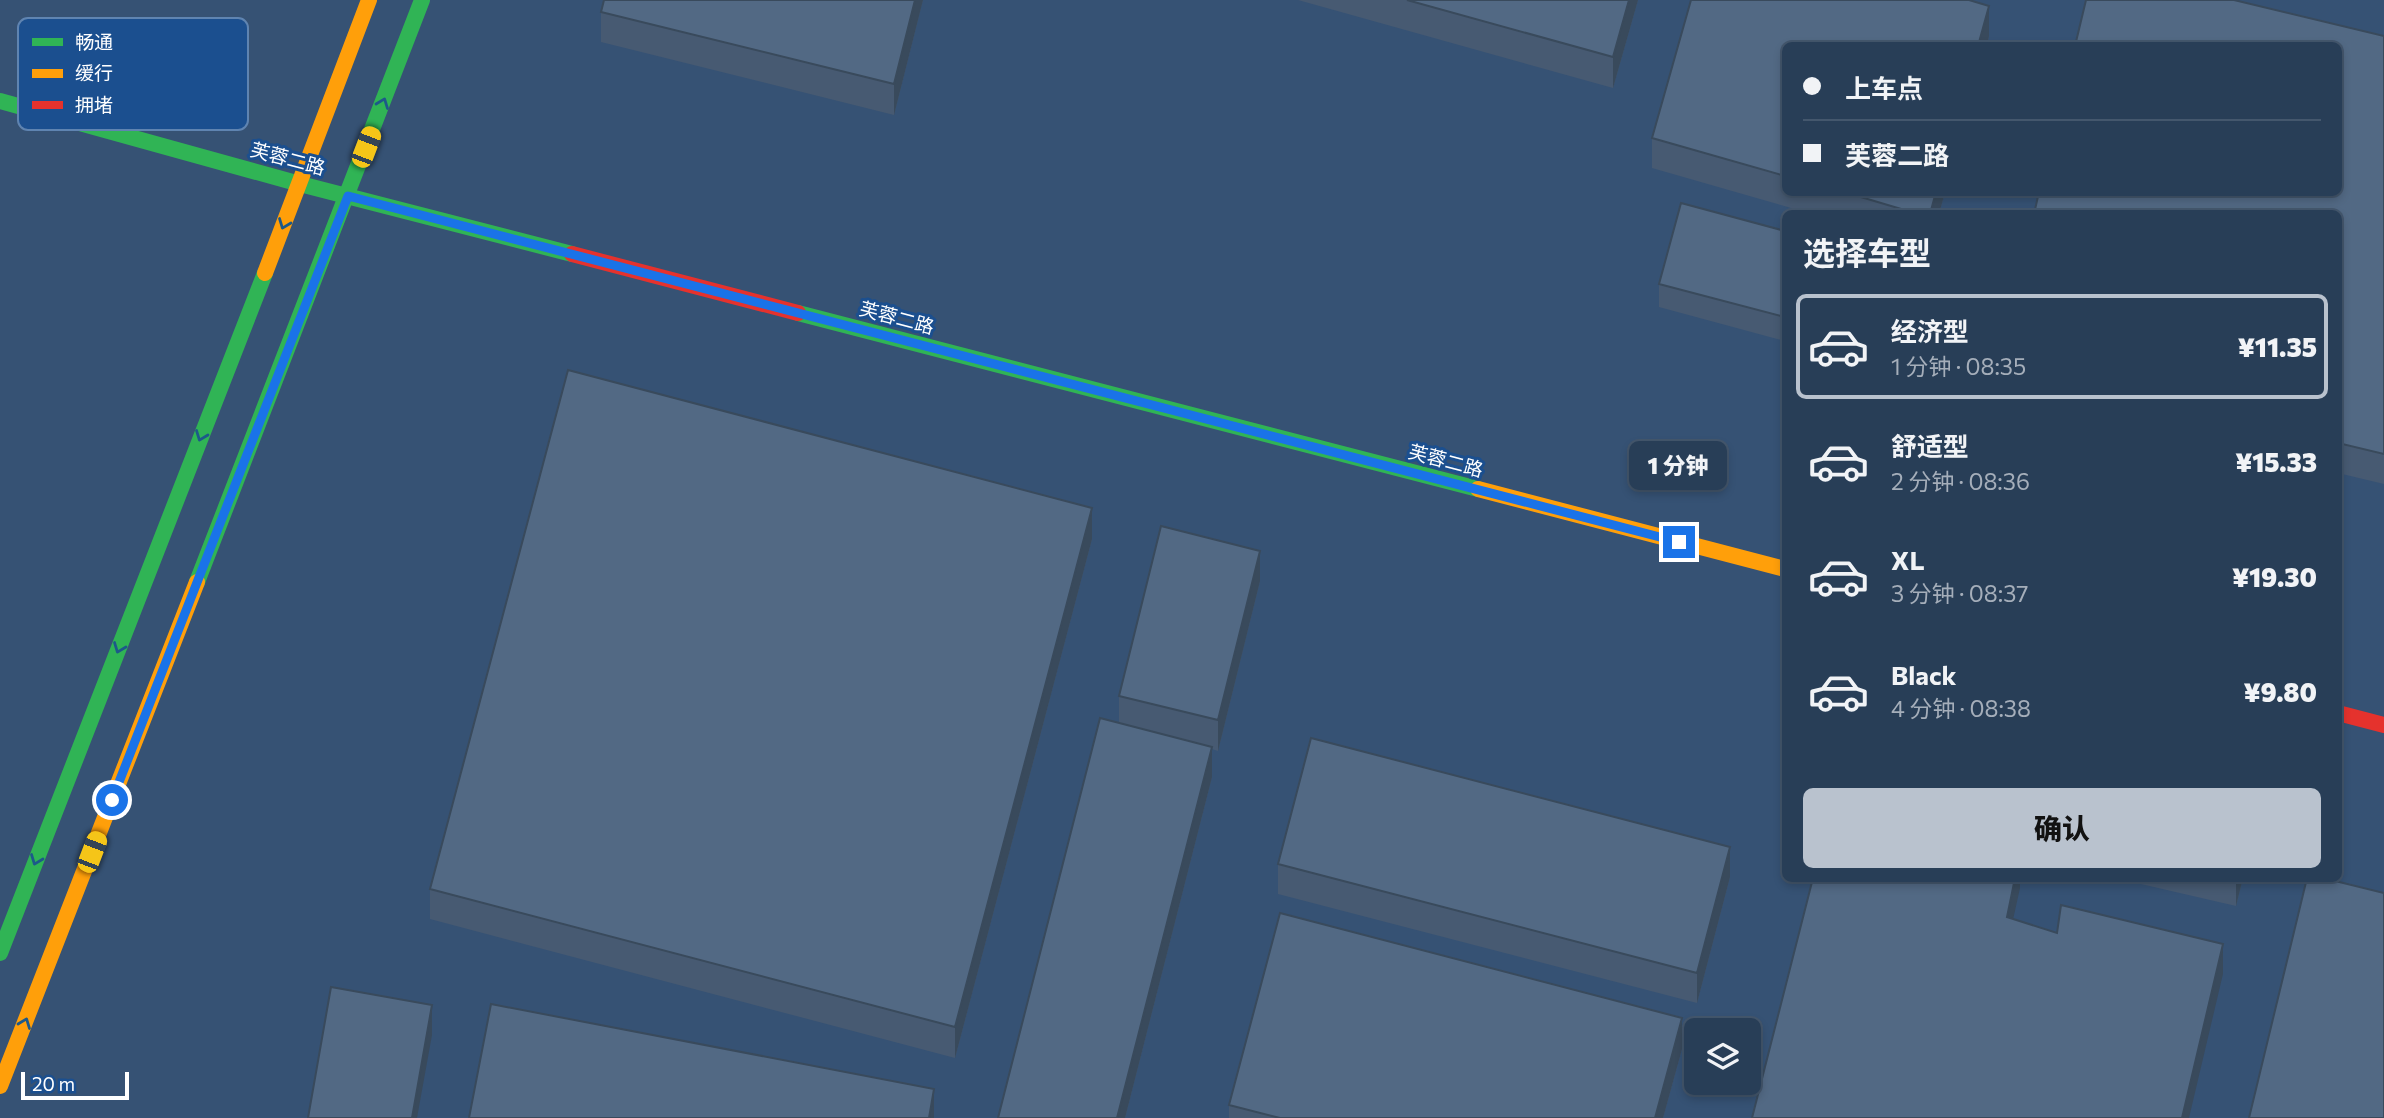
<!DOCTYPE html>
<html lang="zh">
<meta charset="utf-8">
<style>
:root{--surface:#283e57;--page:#344961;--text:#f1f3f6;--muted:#a5aeba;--line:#44576d;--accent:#b9c2ce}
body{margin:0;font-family:Commissioner,"Noto Sans SC",sans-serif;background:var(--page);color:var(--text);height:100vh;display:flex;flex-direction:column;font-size:26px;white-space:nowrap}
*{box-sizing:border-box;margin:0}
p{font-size:23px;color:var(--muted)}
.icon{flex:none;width:38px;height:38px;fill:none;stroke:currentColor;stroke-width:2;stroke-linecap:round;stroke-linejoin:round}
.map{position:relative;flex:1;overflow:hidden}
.panel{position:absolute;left:1782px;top:210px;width:560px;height:672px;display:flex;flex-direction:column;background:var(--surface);border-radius:10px;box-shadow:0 4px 10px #0003,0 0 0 2px var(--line)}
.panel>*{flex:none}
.guide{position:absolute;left:1782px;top:42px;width:560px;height:154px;border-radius:10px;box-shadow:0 4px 10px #0003,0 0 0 2px var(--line);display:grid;align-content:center;height:154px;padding:0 21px;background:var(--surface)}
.buttons{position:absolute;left:1684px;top:1018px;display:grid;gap:14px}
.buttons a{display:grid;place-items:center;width:77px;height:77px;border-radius:10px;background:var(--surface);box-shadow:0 4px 10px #0003,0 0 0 2px var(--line);font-size:35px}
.scale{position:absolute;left:21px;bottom:18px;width:108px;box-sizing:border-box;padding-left:7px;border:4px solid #fff;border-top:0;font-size:19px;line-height:24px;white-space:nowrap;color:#fff;-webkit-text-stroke:5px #1b4f8f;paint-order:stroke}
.end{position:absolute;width:32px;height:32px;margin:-16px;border:9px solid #1a73e8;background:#fff;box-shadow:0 0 0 4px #fff}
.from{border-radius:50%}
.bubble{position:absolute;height:49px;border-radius:10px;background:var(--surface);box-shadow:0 4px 10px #0003,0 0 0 2px var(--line);font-size:23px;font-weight:800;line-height:49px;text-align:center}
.car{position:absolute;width:21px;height:42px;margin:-21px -10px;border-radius:9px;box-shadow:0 0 5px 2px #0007;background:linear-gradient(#f5c518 24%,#345 0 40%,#f5c518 0 76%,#345 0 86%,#f5c518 0)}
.guide b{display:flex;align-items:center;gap:24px;height:66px;font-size:26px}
.guide b+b{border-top:2px solid var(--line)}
.guide i{width:18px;height:18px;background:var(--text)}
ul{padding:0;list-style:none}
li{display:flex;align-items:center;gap:21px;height:105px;margin:0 14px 10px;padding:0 7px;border:4px solid transparent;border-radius:10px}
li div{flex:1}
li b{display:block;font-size:26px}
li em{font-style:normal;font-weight:800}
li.selected{border-color:var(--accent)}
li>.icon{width:63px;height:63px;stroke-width:1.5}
h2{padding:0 21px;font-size:32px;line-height:84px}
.button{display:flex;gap:14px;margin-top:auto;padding:14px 21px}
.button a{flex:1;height:80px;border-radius:10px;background:var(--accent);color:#111;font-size:28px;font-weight:800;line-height:80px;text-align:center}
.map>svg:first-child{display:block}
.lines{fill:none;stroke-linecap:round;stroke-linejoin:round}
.fast{stroke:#30b455;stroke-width:16}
.slow{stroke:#ff9f0a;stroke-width:16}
.jam{stroke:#e5322d;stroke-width:16}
.wall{fill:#475a72}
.shaded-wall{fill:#394a5c}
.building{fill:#526984;stroke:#394a5c;stroke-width:2}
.oneway{stroke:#1d5989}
.route{stroke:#1a73e8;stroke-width:9}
.labels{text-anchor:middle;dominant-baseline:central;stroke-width:6;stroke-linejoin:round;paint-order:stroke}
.street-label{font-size:19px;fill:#fff;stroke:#1b4f8f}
.key{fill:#1b4f8f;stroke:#5f84b1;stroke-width:2}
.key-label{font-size:19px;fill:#fff}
</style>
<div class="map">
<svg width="2384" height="1118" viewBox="0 0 2384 1118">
<rect width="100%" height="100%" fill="#365274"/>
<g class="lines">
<path class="fast" d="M0,101L300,184L572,254
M798,313L1478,489
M197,582L422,0
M0,953L265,273"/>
<path class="slow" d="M265,273L369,0
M1478,489L1785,569
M0,1086L197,582"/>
<path class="jam" d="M572,254L798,313
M2338,713L2384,725"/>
</g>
<path class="wall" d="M923,0L894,115L601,42V12Z
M1298,0H1638L1613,88Z
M1691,0H1969L1989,6V36L1987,46H1785V192H1945L1939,214H1812L1652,168V138Z
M2384,36V484L2338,473V214Z
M1785,231V341L1659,307V284Z
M1092,539L955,1058L430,919V889Z
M1260,581L1218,751L1212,749V777L1125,1118H998L1119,723V696Z
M1278,864L1730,877L1697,1003L1278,894Z
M2115,878H2243L2236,906Z
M1682,1049L1663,1118H1229V1105Z"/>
<path class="shaded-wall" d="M915,0H923L894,115V84Z
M1629,0H1638L1613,88V57Z
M1989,6V36L1987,46H1978Z
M1936,192H1945L1939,214H1930Z
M1092,508V539L955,1058V1027Z
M1260,551V581L1218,751V720Z
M1212,747V777L1125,1118H1117Z
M1730,847V877L1697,1003V973Z
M2015,878H2020V888L2007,947V917Z
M2237,878H2243L2236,906V883Z
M2223,944V974L2189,1118H2182Z
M432,1005V1035L417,1118H412Z
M1682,1018V1049L1663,1118H1655Z
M934,1089V1118H929Z"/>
<path class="building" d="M604,0H915L894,84L601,12Z
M1407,0H1629L1613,57Z
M1691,0H1969L1989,6L1978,46H1785V176L1652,138Z
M2086,0H2234L2384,36V454L2338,443V214H2034L2039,192H2338V46H2075Z
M1844,192H1936L1930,214H1918Z
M1681,203L1785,231V317L1659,284Z
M568,370L1092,508L955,1027L430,889Z
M1161,526L1260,551L1218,720L1119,696Z
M1100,718L1212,747L1117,1118H998Z
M1311,738L1730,847L1697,973L1278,864Z
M1813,878H2015L2007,917L2057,933L2061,905L2223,944L2182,1118H1752Z
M2218,878H2237L2236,883Z
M2307,878H2323L2384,893V1118H2249Z
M1280,913L1682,1018L1655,1118H1280L1229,1105Z
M331,987L432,1005L412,1118H308Z
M491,1004L934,1089L929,1118H469Z"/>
<defs><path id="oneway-chevron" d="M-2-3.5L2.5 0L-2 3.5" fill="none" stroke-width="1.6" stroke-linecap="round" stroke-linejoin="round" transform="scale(1.75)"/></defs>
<g class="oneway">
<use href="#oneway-chevron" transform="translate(383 103) rotate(-69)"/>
<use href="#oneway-chevron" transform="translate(284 224) rotate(111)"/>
<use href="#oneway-chevron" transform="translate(201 436) rotate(111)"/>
<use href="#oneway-chevron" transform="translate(119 648) rotate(111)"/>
<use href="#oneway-chevron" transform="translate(36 860) rotate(111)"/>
<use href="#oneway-chevron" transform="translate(25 1023) rotate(-69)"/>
</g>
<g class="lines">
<path class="route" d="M112,800L348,196L1679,542"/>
</g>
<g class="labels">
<g class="street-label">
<text transform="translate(288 158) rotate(15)">芙蓉二路</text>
<text transform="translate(897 317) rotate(15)">芙蓉二路</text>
<text transform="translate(1446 460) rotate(15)">芙蓉二路</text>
</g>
</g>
<rect x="18" y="18" width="230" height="112" rx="10" class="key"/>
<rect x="32" y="38" width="31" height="8" fill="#30b455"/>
<rect x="32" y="69" width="31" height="9" fill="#ff9f0a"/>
<rect x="32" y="101" width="31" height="8" fill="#e5322d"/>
<g class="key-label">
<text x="75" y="49">畅通</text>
<text x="75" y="80">缓行</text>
<text x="75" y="112">拥堵</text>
</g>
</svg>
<div class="buttons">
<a><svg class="icon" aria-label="layers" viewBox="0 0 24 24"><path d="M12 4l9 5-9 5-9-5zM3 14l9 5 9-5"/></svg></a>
</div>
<div class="scale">20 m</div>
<i class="end from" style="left:112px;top:800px"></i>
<i class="end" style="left:1679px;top:542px"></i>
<div class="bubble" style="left:1629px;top:441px;width:98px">1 分钟</div>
<i class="car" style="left:366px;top:147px;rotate:21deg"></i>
<i class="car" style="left:92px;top:852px;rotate:21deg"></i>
<div class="guide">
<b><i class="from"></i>上车点</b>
<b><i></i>芙蓉二路</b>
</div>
<section class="panel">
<h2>选择车型</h2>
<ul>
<li class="selected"><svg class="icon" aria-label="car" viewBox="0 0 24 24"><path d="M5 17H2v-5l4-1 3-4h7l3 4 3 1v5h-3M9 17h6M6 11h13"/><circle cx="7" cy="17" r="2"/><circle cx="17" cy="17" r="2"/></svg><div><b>经济型</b><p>1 分钟 · 08:35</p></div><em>¥11.35</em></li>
<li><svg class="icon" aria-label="car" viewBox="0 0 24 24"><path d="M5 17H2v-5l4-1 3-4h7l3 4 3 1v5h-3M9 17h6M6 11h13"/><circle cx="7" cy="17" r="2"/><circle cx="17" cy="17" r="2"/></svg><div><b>舒适型</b><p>2 分钟 · 08:36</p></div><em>¥15.33</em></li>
<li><svg class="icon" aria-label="car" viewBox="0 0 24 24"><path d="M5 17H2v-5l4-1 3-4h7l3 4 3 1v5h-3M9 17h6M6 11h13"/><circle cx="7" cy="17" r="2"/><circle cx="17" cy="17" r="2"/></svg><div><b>XL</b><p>3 分钟 · 08:37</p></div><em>¥19.30</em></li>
<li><svg class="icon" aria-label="car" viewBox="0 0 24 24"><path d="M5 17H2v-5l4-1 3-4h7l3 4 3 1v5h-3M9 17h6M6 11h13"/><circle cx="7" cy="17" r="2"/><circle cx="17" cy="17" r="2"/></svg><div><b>Black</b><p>4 分钟 · 08:38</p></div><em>¥9.80</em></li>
</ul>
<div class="button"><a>确认</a></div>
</section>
</div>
